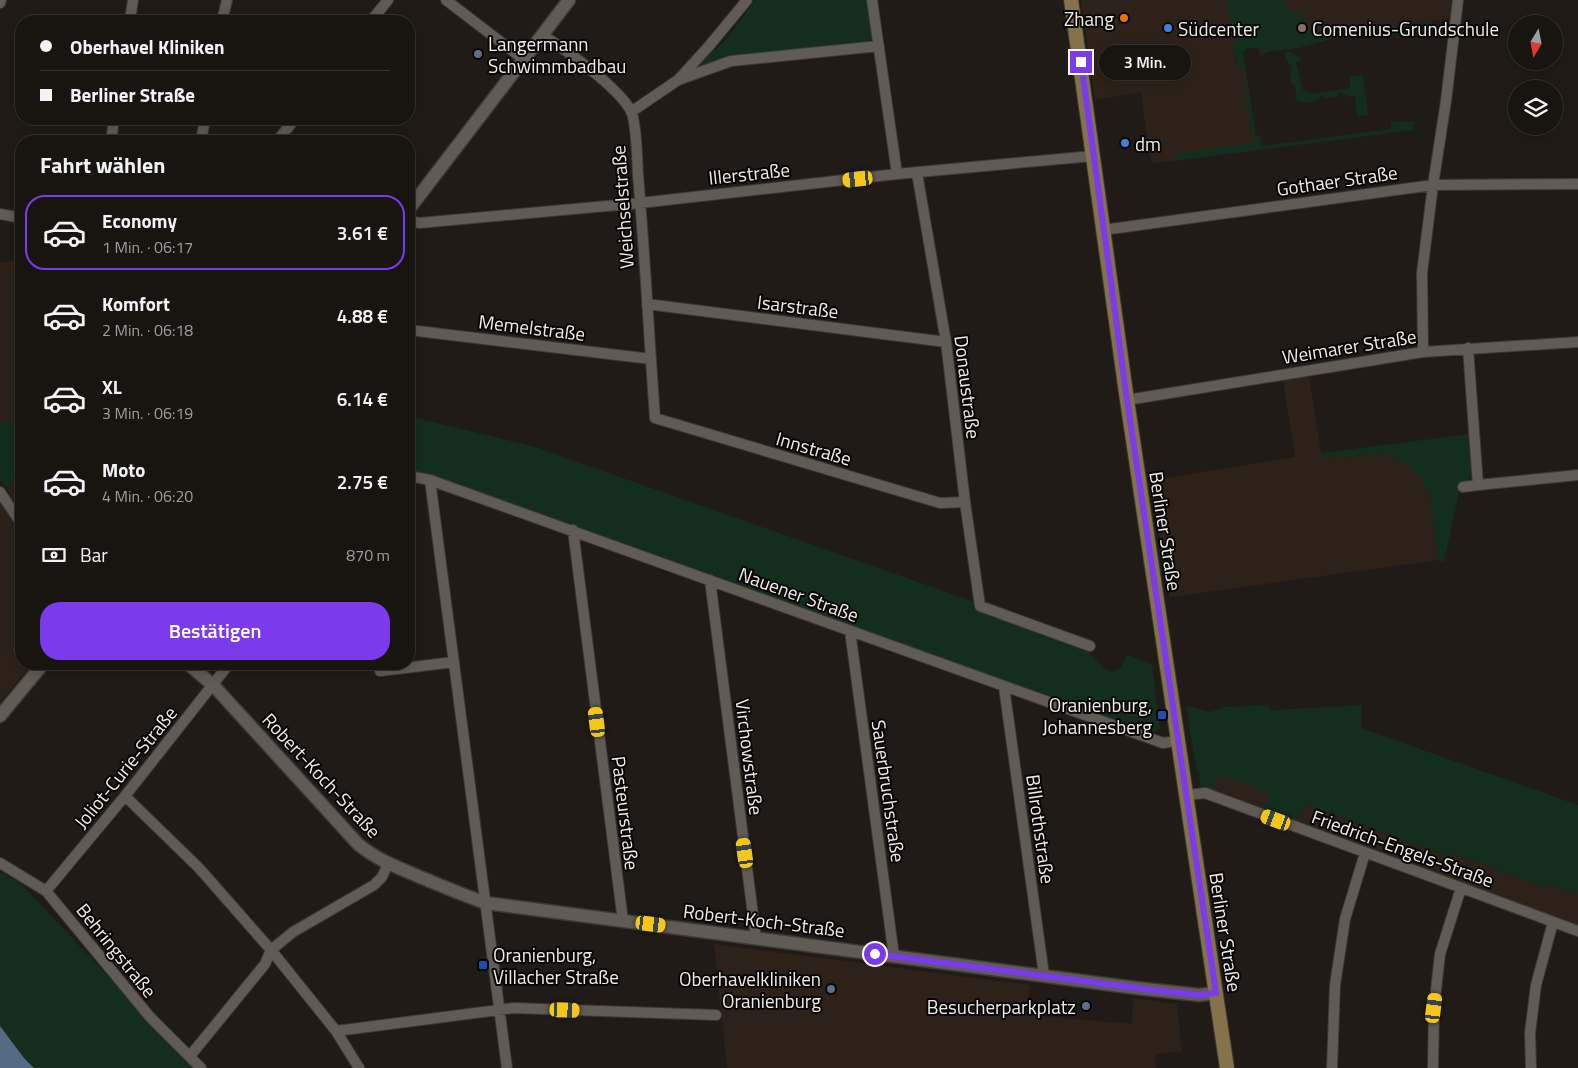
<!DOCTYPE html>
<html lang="de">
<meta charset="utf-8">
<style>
:root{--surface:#181410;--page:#25211e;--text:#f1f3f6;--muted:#9f9e9f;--line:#363330;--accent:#7c3aed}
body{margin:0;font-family:"Titillium Web",sans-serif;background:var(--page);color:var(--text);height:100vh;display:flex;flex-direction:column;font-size:19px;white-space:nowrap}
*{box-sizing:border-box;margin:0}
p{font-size:16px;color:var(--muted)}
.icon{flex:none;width:28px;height:28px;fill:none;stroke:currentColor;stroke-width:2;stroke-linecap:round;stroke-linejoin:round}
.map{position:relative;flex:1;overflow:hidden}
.sheet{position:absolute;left:15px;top:135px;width:400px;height:535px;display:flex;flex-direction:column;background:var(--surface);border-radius:20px;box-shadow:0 2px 12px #0003,0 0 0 1px var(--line)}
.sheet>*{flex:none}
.guide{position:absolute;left:15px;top:15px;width:400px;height:110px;border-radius:20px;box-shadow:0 2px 12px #0003,0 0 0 1px var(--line);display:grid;align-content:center;height:110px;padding:0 25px;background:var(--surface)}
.needle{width:32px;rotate:190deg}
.buttons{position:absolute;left:1508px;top:15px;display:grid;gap:10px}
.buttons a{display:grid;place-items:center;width:55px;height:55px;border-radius:50%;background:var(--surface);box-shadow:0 2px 12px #0003,0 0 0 1px var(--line);font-size:25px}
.end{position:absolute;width:22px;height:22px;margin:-11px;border:6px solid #7c3aed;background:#fff;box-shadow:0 0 0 2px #fff}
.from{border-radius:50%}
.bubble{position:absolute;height:35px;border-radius:18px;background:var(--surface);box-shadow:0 2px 12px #0003,0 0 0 1px var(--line);font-size:16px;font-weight:600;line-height:35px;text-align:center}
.car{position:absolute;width:15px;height:30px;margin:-15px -8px;border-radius:6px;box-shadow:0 0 4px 1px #0007;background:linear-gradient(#f5c518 24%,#345 0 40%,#f5c518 0 76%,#345 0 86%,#f5c518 0)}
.guide b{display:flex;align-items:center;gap:18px;height:48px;font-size:19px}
.guide b+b{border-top:1px solid var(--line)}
.guide i{width:12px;height:12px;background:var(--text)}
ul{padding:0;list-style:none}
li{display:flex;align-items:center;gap:15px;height:75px;margin:0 10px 8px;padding:0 15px;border:2px solid transparent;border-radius:20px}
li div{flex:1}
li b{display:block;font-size:19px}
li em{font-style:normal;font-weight:600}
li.selected{border-color:var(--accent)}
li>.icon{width:45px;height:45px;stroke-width:1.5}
h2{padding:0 25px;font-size:22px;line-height:60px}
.pay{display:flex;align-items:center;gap:12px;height:55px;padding:0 25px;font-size:19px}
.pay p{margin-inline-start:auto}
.action{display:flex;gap:10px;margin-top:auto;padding:10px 25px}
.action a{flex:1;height:58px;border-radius:20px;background:var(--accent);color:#fff;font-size:20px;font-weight:600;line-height:58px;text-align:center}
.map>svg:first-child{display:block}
.built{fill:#2c2219}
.green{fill:#132e1d}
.water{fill:#556b85}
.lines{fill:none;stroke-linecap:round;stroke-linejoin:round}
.minor-casing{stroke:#3c3936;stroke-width:12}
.tertiary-casing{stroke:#3c3936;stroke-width:15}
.secondary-casing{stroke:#3c3936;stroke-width:16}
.minor{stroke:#615b56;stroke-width:10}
.tertiary{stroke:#615b56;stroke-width:12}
.secondary{stroke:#85724a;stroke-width:14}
.route{stroke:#7c3aed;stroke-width:6}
.food-dot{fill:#e8710a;stroke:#080605;stroke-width:2}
.shop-dot{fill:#3f7fe0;stroke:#080605;stroke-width:2}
.education-dot{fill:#8d6e63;stroke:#080605;stroke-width:2}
.service-dot{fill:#5c6f8a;stroke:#080605;stroke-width:2}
.transit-dot{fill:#1a4fb4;stroke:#080605;stroke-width:2}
.labels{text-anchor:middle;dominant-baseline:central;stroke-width:4;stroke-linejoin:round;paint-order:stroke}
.poi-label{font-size:19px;fill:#f0ece9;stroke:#080605;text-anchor:start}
.street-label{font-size:19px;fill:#f0ece9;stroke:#080605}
</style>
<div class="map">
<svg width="1578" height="1068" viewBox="0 0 1578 1068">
<rect width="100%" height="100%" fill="#201b16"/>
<path class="built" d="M1081,0H1454L1453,18L1234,47L1237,65L1245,64L1257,150L1152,163L1148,145L1141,92L1095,100Z
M17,260L21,261V424L0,428V263Z
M1309,377L1322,458L1387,454L1408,466L1418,476L1430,493L1438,560L1170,597L1153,480L1295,457L1283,380Z
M21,473V513L7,489L18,474Z
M0,502L21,531V664H32L0,702Z
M1218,773L1270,793L1295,823L1305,804L1450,857L1453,853L1547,888L1549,884L1578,895V928L1211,793Z
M714,944L1030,985L1027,1015L1132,1024L1133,998L1177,1004L1182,1051L1155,1055L1156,1068H727Z"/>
<path class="green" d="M755,0H866L872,40L864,43L763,55L731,56L692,69L725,41Z
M1227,0H1283L1286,10L1303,16L1305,25L1315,36L1431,21L1434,30L1421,33L1331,39L1299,48L1268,52L1260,56L1258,48H1248L1243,52L1246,72H1242L1240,67L1237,65Z
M1288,51L1300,58L1301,61L1296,63L1303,90L1312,94L1350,88V76L1363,75L1368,115L1357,116L1355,96L1347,97V95H1343V93L1338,94V96L1325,98L1324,96H1320V98L1316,99V101L1302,103V101H1298V99H1295L1296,87H1294L1293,83L1291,84L1290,70L1291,69V65H1289L1288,61H1286L1285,53Z
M1247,78L1256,136L1260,135L1262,146L1391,129V122L1414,121L1413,130L1174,161V154L1253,143L1244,79Z
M409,416L535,447L1071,636L1076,645L1088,652L1106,670L1112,672L1120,669L1127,655L1152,664L1160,729L1153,733L1136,729L430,474L409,470Z
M5,422L21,424V473L18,474L7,489L0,478V423Z
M1470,434L1472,474L1469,479L1461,484L1444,562L1438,560L1430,493L1418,476L1408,466L1387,454L1322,458L1321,453Z
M1268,705L1271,710L1362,705L1361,728L1578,805V895L1549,884L1547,888L1453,853L1450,857L1305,804L1295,823L1263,812L1270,793L1219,774L1211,793L1201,789L1199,773L1196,767L1186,706L1211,712L1224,707Z
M0,872L21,884L195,1068H34L24,1058L0,1026Z"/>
<path class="water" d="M0,1026L24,1058L34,1068H0Z"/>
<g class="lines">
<defs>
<path id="minor" d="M446,0L523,59
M872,0L897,174
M0,3L1,0
M130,21L133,0
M222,21L227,0
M371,21L388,0
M542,35C565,49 619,88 631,111C637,124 637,160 638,175C645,256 649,337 655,418L940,503L965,502
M678,80L731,61L879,46
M631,112L678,80L709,46L747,0
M111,141L114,119
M201,141L205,119
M277,141L295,119
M917,173L946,342L965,502L980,606L1090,646
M0,214L21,218
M409,220L419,223L640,203L897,174L1093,156
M1103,230L1433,185L1578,184
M647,304L946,342
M409,330L651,359
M1423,352L1422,273L1433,185L1446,101L1458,0
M1127,400L1423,352L1578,342
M409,476L430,480C675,566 918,657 1163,743L1178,741
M430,480L507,1068
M1478,485L1578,475
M1463,487L1478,485L1468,348
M0,492L21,523
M573,530L623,921
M710,580L756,938
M850,631L894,956
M380,671L454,662
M1004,687L1044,975
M1186,795L1205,793L1578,931
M125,796L199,868L271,950L336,1031L359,1068
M0,863L46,891L150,1017L201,1068
M46,891L125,796L229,664
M336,1031L514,1008L716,1015
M190,1056L265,964L271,950L293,932L374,885L382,877L388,864
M1332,1068L1335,985L1345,919L1365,853
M1433,1068L1434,1008L1440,954L1461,888
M1531,1068L1530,1033L1536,985L1553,922"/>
<path id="tertiary" d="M409,209L569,0
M188,664L213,685L358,844C377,860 397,867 420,877C442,886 463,895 486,903L1136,988L1199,995L1216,993
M0,716L43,664"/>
<path id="secondary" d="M1071,0L1127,400L1227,1068"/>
</defs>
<use href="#minor" class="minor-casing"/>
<use href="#tertiary" class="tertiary-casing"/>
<use href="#secondary" class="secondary-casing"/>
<use href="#minor" class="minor"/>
<use href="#tertiary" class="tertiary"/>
<use href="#secondary" class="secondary"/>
</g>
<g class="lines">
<path class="route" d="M875,954L1152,990L1199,995L1216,993L1127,400L1081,62"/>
</g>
<circle class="food-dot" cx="1124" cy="18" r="5"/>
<g class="shop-dot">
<circle cx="1168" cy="28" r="5"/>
<circle cx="1125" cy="143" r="5"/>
</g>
<circle class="education-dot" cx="1302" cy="28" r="5"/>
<g class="service-dot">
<circle cx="478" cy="54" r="5"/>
<circle cx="831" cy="989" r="5"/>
<circle cx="1086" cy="1006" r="5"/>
</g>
<g class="transit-dot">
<rect x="1157" y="710" width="10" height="10" rx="2.5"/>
<rect x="478" y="960" width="10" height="10" rx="2.5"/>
</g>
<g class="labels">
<g class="poi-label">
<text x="1114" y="18" text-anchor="end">Zhang</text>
<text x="1178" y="28">Südcenter</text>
<text x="1312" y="28">Comenius-Grundschule</text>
<text x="488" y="43">Langermann<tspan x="488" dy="22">Schwimmbadbau</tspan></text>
<text x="1135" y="143">dm</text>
<text x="1152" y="704" text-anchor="end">Oranienburg,<tspan x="1152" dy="22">Johannesberg</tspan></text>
<text x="493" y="954">Oranienburg,<tspan x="493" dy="22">Villacher Straße</tspan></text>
<text x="821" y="978" text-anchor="end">Oberhavelkliniken<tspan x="821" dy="22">Oranienburg</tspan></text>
<text x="1076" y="1006" text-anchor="end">Besucherparkplatz</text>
</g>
<g class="street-label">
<text transform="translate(749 173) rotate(-6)">Illerstraße</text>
<text transform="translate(1337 180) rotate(-8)">Gothaer Straße</text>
<text transform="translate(622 207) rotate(-94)">Weichselstraße</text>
<text transform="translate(798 306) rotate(7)">Isarstraße</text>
<text transform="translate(532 327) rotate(7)">Memelstraße</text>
<text transform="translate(1349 346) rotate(-9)">Weimarer Straße</text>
<text transform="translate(968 387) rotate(83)">Donaustraße</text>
<text transform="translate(814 448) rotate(16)">Innstraße</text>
<text transform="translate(1166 531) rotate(81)">Berliner Straße</text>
<text transform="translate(799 594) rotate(20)">Nauener Straße</text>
<text transform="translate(750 757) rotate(83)">Virchowstraße</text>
<text transform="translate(125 767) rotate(-51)">Joliot-Curie-Straße</text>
<text transform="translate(322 775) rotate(47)">Robert-Koch-Straße</text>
<text transform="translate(889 791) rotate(82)">Sauerbruchstraße</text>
<text transform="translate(626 813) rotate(83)">Pasteurstraße</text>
<text transform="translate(1041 829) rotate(82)">Billrothstraße</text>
<text transform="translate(1403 848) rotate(20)">Friedrich-Engels-Straße</text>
<text transform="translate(764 920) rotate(7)">Robert-Koch-Straße</text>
<text transform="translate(1226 932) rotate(81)">Berliner Straße</text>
<text transform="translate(117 950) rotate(51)">Behringstraße</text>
</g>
</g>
</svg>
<div class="buttons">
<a><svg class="needle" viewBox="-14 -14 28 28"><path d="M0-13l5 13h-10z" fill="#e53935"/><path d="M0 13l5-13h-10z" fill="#9f9e9f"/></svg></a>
<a><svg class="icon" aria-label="layers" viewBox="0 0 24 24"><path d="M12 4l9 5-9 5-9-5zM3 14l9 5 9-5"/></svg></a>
</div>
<i class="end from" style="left:875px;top:954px"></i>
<i class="end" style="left:1081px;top:62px"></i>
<div class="bubble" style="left:1099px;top:45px;width:92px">3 Min.</div>
<i class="car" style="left:858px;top:179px;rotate:264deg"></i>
<i class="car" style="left:597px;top:722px;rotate:353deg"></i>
<i class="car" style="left:1276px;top:820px;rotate:290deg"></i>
<i class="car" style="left:745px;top:853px;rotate:352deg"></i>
<i class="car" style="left:651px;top:924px;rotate:97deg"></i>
<i class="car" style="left:1434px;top:1008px;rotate:7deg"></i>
<i class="car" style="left:565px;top:1010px;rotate:92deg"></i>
<div class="guide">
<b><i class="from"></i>Oberhavel Kliniken</b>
<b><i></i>Berliner Straße</b>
</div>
<section class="sheet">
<h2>Fahrt wählen</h2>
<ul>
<li class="selected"><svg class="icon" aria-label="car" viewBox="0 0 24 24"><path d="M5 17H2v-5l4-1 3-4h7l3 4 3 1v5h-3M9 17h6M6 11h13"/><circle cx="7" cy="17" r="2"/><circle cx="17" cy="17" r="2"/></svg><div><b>Economy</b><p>1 Min. · 06:17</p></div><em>3.61 €</em></li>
<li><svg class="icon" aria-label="car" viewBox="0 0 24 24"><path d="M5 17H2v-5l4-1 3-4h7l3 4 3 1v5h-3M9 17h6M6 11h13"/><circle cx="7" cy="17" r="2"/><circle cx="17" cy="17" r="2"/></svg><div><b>Komfort</b><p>2 Min. · 06:18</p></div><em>4.88 €</em></li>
<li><svg class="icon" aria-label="car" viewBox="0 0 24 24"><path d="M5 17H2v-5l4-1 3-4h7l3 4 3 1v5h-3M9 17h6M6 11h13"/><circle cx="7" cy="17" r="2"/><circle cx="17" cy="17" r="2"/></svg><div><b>XL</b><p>3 Min. · 06:19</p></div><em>6.14 €</em></li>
<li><svg class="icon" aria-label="car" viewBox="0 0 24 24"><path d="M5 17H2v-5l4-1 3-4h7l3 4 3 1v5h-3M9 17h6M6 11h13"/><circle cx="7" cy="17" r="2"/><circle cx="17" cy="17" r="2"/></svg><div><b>Moto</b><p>4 Min. · 06:20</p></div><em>2.75 €</em></li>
</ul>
<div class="pay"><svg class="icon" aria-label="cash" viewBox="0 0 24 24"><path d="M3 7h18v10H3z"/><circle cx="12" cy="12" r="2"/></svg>Bar<p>870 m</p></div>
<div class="action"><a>Bestätigen</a></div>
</section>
</div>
